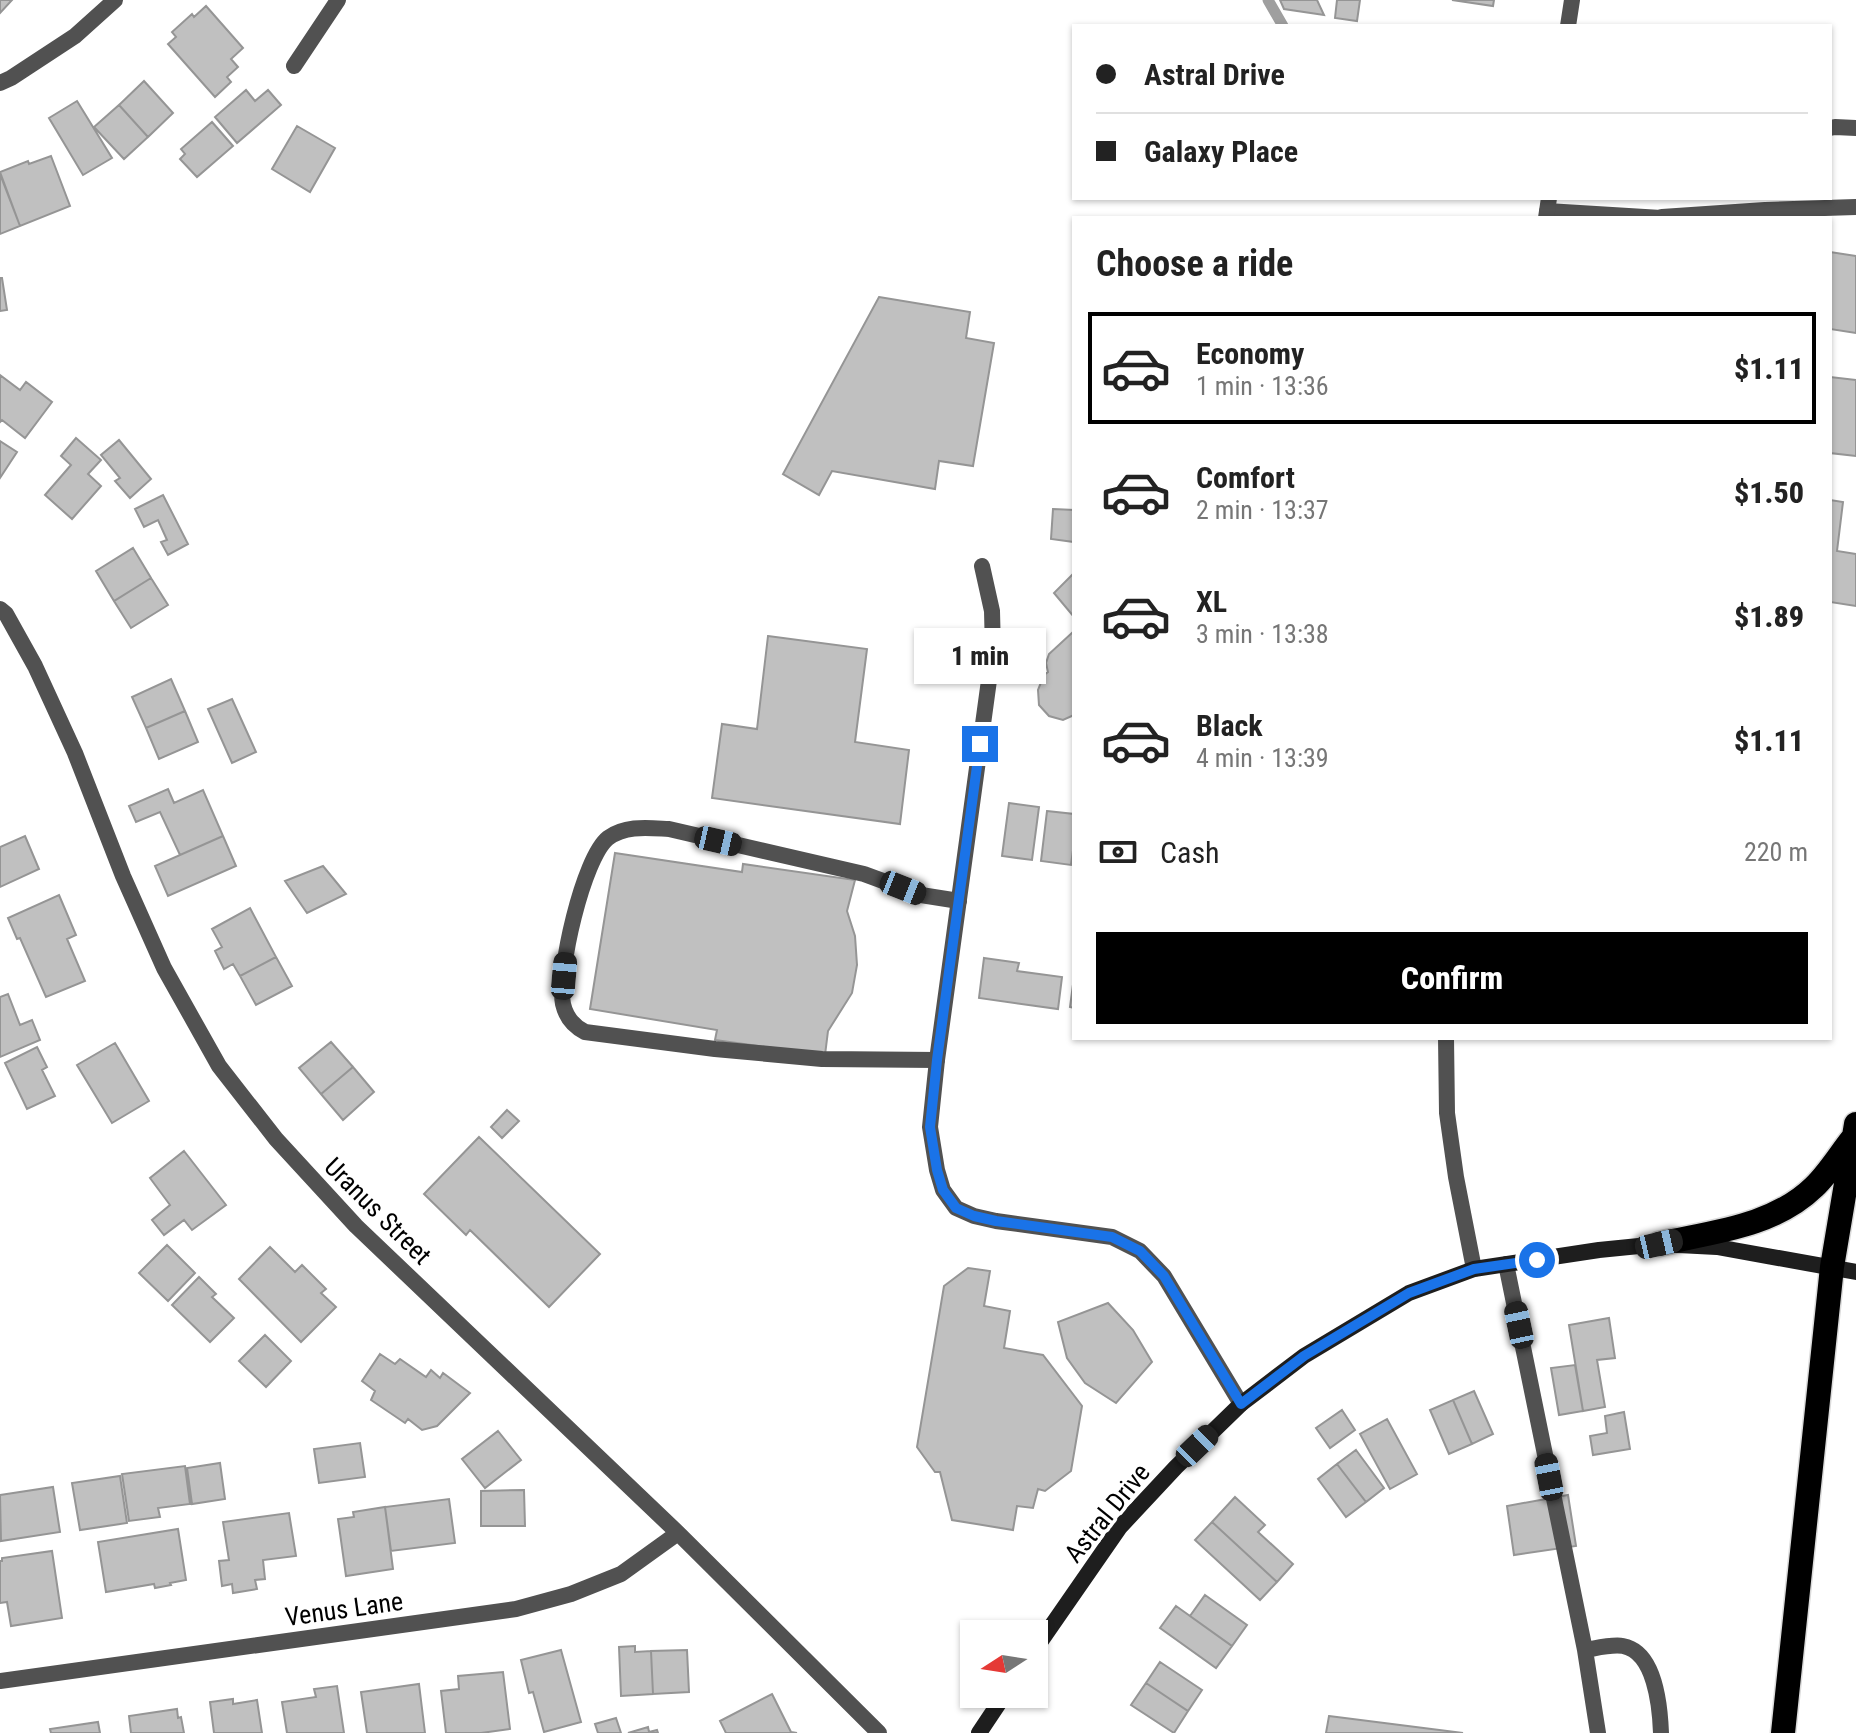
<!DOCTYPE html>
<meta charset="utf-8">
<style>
:root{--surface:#fff;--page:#f6f6f6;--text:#222;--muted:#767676;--line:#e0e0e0;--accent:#000}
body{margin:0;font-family:"Roboto Condensed",sans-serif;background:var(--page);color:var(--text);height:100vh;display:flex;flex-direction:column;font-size:30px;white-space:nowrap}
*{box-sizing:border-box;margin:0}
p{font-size:26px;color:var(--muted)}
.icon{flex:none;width:44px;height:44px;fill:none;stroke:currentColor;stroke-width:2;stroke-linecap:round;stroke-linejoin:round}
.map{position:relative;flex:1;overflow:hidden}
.panel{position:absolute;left:1072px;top:216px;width:760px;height:824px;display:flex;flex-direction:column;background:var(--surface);border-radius:0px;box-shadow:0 2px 6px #0004}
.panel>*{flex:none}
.top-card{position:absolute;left:1072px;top:24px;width:760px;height:176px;border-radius:0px;box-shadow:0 2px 6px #0004;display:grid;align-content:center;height:176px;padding:0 24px;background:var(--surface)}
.needle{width:52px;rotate:258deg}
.controls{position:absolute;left:960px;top:1620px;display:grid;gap:16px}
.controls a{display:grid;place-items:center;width:88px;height:88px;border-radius:0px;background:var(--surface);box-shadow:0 2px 6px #0004;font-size:40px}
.end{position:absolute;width:36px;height:36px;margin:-18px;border:10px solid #1a73e8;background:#fff;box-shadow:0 0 0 4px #fff}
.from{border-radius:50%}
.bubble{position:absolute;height:56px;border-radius:0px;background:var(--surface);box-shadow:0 2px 6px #0004;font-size:26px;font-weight:800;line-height:56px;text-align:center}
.car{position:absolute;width:24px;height:48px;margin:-24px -12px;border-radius:10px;box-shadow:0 0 6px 2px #0007;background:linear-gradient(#222 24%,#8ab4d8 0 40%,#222 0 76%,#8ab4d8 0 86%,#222 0)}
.top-card b{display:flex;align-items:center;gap:28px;height:76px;font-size:30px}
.top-card b+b{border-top:2px solid var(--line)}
.top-card i{width:20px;height:20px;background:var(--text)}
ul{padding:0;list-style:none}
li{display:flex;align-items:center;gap:24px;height:112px;margin:0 16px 12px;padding:0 8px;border:4px solid transparent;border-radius:0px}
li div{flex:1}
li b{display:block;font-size:30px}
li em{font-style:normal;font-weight:800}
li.selected{border-color:var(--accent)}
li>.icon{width:72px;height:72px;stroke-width:1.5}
h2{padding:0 24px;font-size:36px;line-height:96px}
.pay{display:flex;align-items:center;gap:20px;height:88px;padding:0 24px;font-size:30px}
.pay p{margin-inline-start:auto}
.action{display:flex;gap:16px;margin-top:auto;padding:16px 24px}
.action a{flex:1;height:92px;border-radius:0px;background:var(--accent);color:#fff;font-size:32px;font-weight:800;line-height:92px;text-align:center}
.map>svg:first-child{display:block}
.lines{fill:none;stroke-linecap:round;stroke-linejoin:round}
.stream{stroke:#9f9f9f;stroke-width:11}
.building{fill:#c0c0c0;stroke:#959595;stroke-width:2}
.highway-casing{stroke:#dbdbdb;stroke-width:27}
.lane{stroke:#515151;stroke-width:16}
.street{stroke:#515151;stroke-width:16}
.secondary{stroke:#1e1e1e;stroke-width:16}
.highway{stroke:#000;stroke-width:24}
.route{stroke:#1a73e8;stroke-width:10}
.labels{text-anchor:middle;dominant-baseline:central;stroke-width:7;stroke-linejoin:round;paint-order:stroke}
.street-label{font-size:26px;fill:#000;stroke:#fff}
</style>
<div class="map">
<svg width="1856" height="1733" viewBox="0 0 1856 1733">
<rect width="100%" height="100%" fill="#fff"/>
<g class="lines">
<path class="stream" d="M1268,0L1283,26"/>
</g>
<path class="building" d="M0,0H12L0,13Z
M1280,0H1317L1324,15L1284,9Z
M1337,0H1360L1357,21L1335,18Z
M1452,0H1494L1493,6Z
M206,6L243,48L231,59L238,67L227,77L231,82L215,97L168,44L176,37L172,32L192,14L194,17Z
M144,81L173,113L148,137L119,105Z
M246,90L255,101L268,90L281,105L237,143L215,117Z
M77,101L112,158L83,175L49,118Z
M119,105L148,137L124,159L94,127Z
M212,122L233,146L197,177L180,159L185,154L181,149Z
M297,126L335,148L310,192L272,169Z
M51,156L70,206L20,226L0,172L28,161L29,164Z
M0,174L20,226L0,234Z
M1830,252L1856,256V333L1830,329Z
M0,278H2L7,310L0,311Z
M879,297L970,312L966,338L994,343L973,466L939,461L935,489L832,471L819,495L783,474Z
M0,375L20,390L26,382L52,402L25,438L2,420L0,422Z
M1830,377L1856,380V456L1830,453Z
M76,438L101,460L88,474L101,486L72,519L45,495L71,465L61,456Z
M119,440L151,479L130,498L115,481L120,478L101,455Z
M0,441L17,452L0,478Z
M163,495L188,544L168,555L161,542L167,540L158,520L144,527L135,509Z
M1830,500L1843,502L1837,551L1856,554V606L1830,602Z
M1053,509L1074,510V542L1051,539Z
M133,548L151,578L114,601L96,571Z
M1074,573V617L1054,593Z
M151,578L168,605L131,628L114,601Z
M1074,631V715L1063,720L1049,716L1039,705L1038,690L1044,675L1048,672L1046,663L1049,654Z
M768,636L867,649L855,742L909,750L900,824L712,798L722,724L757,729Z
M171,679L185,711L146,728L132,697Z
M232,699L256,752L232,763L208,709Z
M185,711L198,742L159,759L146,728Z
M168,789L174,803L203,790L223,836L180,855L160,812L136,822L129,806Z
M1009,803L1039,807L1032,860L1002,856Z
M1047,811L1074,814V843L1071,865L1041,861Z
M25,836L39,869L0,887V847Z
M223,836L236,866L168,896L155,866Z
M615,853L742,872L743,864L855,880L847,911L855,936L857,965L852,993L828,1031L825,1055L715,1040L717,1030L590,1009Z
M323,866L346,894L307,913L285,881Z
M59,895L76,935L67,939L85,981L46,997L20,938L17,939L8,918Z
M250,908L276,957L240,976L233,964L224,969L215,951L222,947L212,929Z
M276,957L292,986L256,1005L240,976Z
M984,958L1019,963L1017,971L1062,977L1058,1009L979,998Z
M1074,977V1008L1070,1007Z
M8,994L20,1025L32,1020L40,1040L0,1057V997Z
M331,1042L353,1067L321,1094L299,1068Z
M115,1043L149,1101L112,1123L77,1065Z
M37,1047L47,1067L42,1070L55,1096L27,1109L5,1063Z
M353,1067L374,1092L343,1120L321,1094Z
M507,1110L519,1121L502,1138L491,1127Z
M479,1137L600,1254L549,1307L470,1230L466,1235L424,1194Z
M184,1151L226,1205L192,1230L184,1220L164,1235L152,1220L170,1205L150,1178Z
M167,1245L195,1273L168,1301L139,1273Z
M270,1247L295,1272L302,1265L326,1289L321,1293L336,1307L301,1342L239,1279Z
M968,1268L990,1271L984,1306L1010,1311L1004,1348L1043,1355L1082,1406L1071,1471L1045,1491L1038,1489L1033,1508L1017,1506L1013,1530L952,1520L940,1472H935L917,1447L944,1286Z
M199,1277L216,1294L212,1297L234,1318L210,1342L172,1305Z
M1108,1303L1133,1330L1152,1362L1116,1403L1085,1383L1067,1358L1058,1322Z
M1609,1318L1615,1358L1597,1360L1605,1407L1583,1411L1569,1325Z
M265,1335L291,1361L266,1387L239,1361Z
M380,1354L395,1364L400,1359L426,1377L431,1370L440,1378L443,1373L470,1393L437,1426L422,1430L408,1419L405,1423L371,1400L375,1391L362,1381Z
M1575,1365L1583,1411L1559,1415L1551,1368Z
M1474,1391L1493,1434L1472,1444L1453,1400Z
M1453,1400L1472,1444L1449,1454L1430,1410Z
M1342,1410L1355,1430L1330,1448L1316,1428Z
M1624,1412L1630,1449L1593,1455L1590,1436L1607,1433L1605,1416Z
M1387,1419L1417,1474L1390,1489L1360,1434Z
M498,1431L521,1460L485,1488L462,1459Z
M360,1443L365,1477L319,1483L314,1449Z
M1356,1450L1384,1488L1366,1502L1337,1464Z
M220,1463L225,1499L192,1504L187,1468Z
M1337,1464L1366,1502L1346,1517L1318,1479Z
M185,1466L190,1504L158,1508L160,1517L129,1521L122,1474Z
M120,1476L127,1523L80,1530L72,1483Z
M53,1487L60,1532L1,1541L0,1495Z
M524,1490L525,1526H481V1491Z
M1568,1495L1576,1546L1514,1555L1507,1506Z
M1235,1497L1265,1525L1258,1532L1293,1564L1277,1582L1212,1522Z
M449,1499L455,1543L391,1551L385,1507Z
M385,1507L393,1569L346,1576L338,1519L354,1517L353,1512Z
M289,1513L296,1556L263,1560L265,1579L255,1580L257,1589L233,1593L232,1584L222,1586L219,1561L229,1560L223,1522Z
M1212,1522L1277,1582L1260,1600L1195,1540Z
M178,1529L186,1580L170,1583L171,1585L155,1588L154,1584L106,1592L98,1542Z
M52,1551L62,1618L11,1626L7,1602L0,1603V1561H2V1558Z
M1205,1595L1247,1625L1232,1646L1190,1616Z
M1176,1606L1232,1646L1216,1668L1160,1628Z
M635,1646V1652L651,1651L653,1694L621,1696L619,1647Z
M561,1650L581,1722L544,1732L533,1692L529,1693L521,1660Z
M687,1650L689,1692L653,1694L651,1651Z
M1160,1662L1202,1690L1188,1711L1146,1683Z
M503,1672L510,1729L481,1733H446L441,1691L459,1689L458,1676Z
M1146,1683L1188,1711L1174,1733L1131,1705Z
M419,1684L425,1733H367L361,1692Z
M337,1686L344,1733H287L282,1702L316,1697L314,1689Z
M772,1694L791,1732L797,1733H726L720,1721Z
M233,1699V1704L257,1700L262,1733H214L210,1702Z
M177,1709L178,1718L181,1717L184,1733H131L129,1716Z
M1329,1716L1463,1733H1326Z
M616,1718L621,1733H598L595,1724Z
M98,1722L100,1733H51L50,1729Z
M648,1727L649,1732L657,1730L658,1733H628Z"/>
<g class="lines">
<defs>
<path id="highway" d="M1659,1244C1711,1232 1773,1227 1814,1187C1828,1174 1840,1154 1852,1139
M1783,1733L1832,1267L1856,1124"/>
</defs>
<use href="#highway" class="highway-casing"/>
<path class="lane" d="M294,66L338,0
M1830,128L1835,127L1856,128
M1547,211L1661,218
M1662,217L1765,210L1856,207
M937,1060L822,1059L715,1049L585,1032C573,1026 566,1017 563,1004C557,973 583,858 608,838C626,825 648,828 669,829L864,874L921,895L959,901
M1506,1264L1585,1650L1598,1733
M1585,1650C1597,1648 1612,1644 1623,1646C1655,1652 1660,1706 1661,1733"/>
<path class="street" d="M1568,26L1572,0
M0,83L11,78L75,36L115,0
M1546,218L1549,198
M982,566L992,611L993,651L937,1060L930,1127L937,1170L943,1190L956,1208L974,1216L996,1221L1112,1237L1140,1251L1164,1276L1241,1404
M0,609L6,614L35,666L75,753L123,876L164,968L219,1066L276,1139L356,1226L678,1533L879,1733
M1446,1038L1447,1113L1456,1177L1474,1269
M0,1681L516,1609L571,1594L621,1574L678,1533"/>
<path class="secondary" d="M1034,1651L1120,1527L1176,1467L1241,1404L1304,1356L1409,1293L1474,1269L1599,1250L1659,1244L1717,1247L1856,1272
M979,1733L1005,1694"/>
<use href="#highway" class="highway"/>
</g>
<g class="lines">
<path class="route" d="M980,744L937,1060L930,1127L937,1170L943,1190L956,1208L974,1216L996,1221L1112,1237L1140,1251L1164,1276L1241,1404L1304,1356L1409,1293L1474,1269L1537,1260"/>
</g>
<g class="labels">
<g class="street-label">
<text transform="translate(378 1211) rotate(45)">Uranus Street</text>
<text transform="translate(1107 1513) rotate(-51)">Astral Drive</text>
<text transform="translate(344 1609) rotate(-8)">Venus Lane</text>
</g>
</g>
</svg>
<div class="controls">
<a><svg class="needle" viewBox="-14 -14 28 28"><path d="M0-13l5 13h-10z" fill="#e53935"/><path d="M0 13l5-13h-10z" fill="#767676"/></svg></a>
</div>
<i class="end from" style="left:1537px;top:1260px"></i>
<i class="end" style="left:980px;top:744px"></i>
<div class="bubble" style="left:914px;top:628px;width:132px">1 min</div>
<i class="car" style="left:718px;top:841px;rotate:103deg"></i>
<i class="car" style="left:903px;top:888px;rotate:112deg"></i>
<i class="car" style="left:564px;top:976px;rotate:5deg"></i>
<i class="car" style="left:1659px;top:1244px;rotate:77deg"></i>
<i class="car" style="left:1519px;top:1325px;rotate:348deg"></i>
<i class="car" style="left:1197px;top:1446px;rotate:46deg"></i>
<i class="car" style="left:1549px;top:1477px;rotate:349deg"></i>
<div class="top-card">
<b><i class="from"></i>Astral Drive</b>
<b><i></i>Galaxy Place</b>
</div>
<section class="panel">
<h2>Choose a ride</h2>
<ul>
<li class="selected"><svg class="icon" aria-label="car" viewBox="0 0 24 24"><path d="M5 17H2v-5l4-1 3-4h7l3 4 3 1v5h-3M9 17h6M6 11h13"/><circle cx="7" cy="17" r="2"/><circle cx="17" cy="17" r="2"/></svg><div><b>Economy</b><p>1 min · 13:36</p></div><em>$1.11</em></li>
<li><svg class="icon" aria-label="car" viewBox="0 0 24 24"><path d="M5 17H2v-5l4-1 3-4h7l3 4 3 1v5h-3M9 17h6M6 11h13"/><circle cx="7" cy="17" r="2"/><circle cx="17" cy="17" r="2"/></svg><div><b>Comfort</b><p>2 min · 13:37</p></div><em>$1.50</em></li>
<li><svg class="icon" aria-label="car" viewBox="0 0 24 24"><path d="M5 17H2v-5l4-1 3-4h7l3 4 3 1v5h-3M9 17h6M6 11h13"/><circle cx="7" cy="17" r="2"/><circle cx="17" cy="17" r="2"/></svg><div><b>XL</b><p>3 min · 13:38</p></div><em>$1.89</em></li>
<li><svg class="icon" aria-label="car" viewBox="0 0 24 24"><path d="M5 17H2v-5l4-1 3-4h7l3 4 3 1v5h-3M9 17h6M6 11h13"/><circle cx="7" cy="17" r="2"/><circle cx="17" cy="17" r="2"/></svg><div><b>Black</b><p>4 min · 13:39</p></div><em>$1.11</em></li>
</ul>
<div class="pay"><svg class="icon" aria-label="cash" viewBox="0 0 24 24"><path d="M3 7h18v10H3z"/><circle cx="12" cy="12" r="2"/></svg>Cash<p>220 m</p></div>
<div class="action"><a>Confirm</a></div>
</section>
</div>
